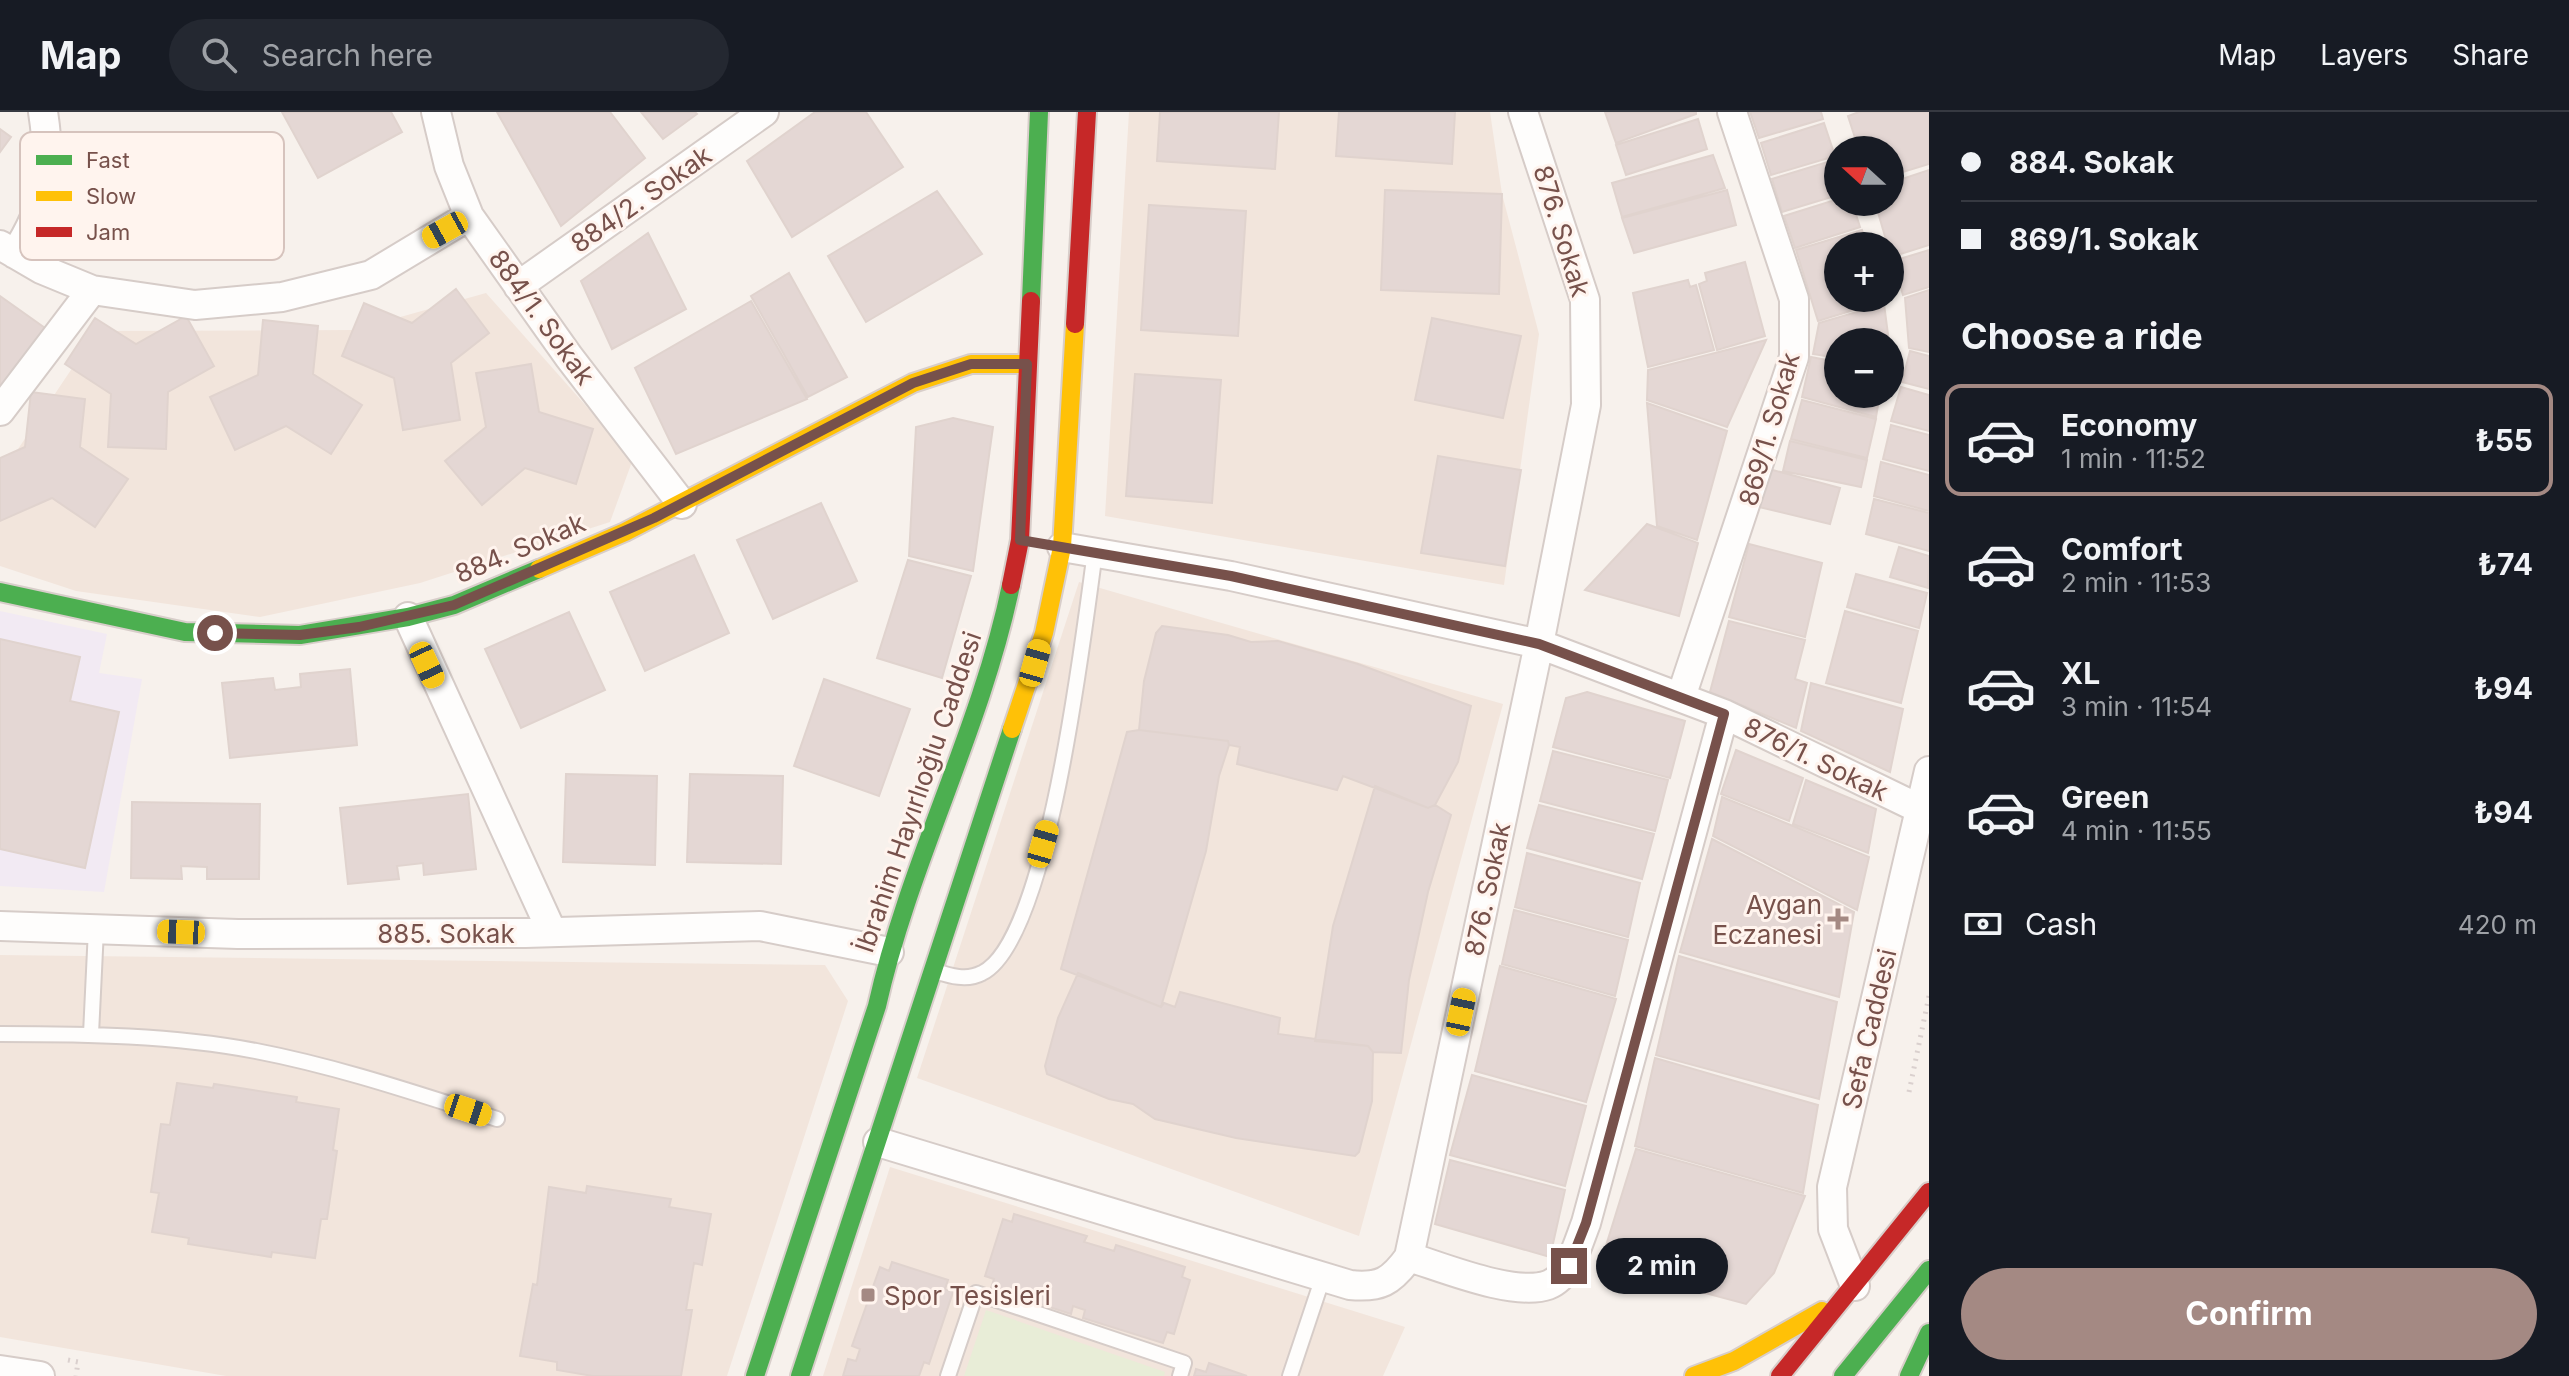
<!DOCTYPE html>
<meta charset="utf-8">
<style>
:root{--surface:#171b24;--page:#242831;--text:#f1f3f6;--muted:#9ea1a6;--line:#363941;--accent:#a48983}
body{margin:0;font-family:Inter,sans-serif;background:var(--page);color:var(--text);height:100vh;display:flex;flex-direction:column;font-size:30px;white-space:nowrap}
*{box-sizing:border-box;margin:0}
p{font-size:26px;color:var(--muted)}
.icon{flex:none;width:44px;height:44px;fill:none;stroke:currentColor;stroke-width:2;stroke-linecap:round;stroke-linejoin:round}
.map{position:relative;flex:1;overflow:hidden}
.details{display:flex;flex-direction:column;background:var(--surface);width:640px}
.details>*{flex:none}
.banner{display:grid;align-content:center;height:176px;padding:0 32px;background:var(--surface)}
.needle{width:52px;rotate:291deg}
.fabs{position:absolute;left:1824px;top:24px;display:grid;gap:16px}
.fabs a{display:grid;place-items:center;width:80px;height:80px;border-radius:50%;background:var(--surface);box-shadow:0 2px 6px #0004;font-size:40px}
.end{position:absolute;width:36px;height:36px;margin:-18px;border:10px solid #77514b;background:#fff;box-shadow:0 0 0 4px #fff}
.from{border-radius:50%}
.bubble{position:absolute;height:56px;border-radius:28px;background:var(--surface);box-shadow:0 2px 6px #0004;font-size:26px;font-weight:700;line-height:56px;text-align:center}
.car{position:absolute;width:24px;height:48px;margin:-24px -12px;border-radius:10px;box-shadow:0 0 6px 2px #0007;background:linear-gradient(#f5c518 24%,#345 0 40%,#f5c518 0 76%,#345 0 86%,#f5c518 0)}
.banner b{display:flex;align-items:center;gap:28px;height:76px;font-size:30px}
.banner b+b{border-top:2px solid var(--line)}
.banner i{width:20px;height:20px;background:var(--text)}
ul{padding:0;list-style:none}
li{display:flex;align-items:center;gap:24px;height:112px;margin:0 16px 12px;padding:0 16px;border:4px solid transparent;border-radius:16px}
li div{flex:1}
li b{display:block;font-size:30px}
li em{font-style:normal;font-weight:700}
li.on{border-color:var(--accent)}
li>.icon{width:72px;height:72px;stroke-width:1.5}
h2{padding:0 32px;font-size:36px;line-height:96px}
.pay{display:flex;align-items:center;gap:20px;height:88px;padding:0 32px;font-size:30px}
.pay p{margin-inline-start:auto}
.action{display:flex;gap:16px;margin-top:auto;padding:16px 32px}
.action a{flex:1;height:92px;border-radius:48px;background:var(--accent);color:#fff;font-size:32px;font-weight:700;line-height:92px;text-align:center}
header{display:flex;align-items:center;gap:48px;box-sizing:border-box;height:112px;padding:0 40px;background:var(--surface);border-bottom:2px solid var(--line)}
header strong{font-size:38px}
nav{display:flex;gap:44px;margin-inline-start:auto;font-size:28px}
.search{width:560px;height:72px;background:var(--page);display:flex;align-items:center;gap:20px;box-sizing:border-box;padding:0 28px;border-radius:44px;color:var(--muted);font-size:30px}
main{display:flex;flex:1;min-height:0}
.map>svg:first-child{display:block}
.residential{fill:#f2e5dc}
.education{fill:#f2eaf3}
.green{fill:#e8edd7}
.building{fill:#e4d7d4;stroke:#e0d3ce;stroke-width:2}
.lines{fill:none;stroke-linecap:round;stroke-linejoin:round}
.lane-casing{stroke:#d6ccc8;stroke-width:18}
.street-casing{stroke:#d6ccc8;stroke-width:32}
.fast-casing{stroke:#d8ceca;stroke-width:22}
.slow-casing{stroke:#d8ceca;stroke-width:22}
.jam-casing{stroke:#d8ceca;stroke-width:22}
.path{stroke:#dad0ce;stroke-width:5;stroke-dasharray:2 6;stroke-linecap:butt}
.lane{stroke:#fefdfc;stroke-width:14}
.street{stroke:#fefdfc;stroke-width:28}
.fast{stroke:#4caf50;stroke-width:18}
.slow{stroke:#ffc107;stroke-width:18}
.jam{stroke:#c62828;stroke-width:18}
.route{stroke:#77514b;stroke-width:10}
.poi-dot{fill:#a48983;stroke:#fff4ee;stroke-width:3}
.labels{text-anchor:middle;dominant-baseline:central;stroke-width:6;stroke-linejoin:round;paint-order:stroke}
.street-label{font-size:26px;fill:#77514b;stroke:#fff4ee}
.poi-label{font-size:26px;fill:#77514b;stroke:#fff4ee;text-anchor:end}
.key{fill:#fff4ee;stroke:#d6c3bd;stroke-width:2}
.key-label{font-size:22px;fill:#77514b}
</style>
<header>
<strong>Map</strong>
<div class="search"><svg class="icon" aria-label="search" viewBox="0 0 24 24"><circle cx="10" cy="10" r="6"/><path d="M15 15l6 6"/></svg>Search here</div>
<nav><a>Map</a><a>Layers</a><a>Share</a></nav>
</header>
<main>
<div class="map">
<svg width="1929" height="1264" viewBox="0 0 1929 1264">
<rect width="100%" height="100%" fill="#f7f1ec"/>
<path class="residential" d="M1129,0H1490L1502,82L1539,222L1504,473L1105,404Z
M486,181L633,347L610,410L420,471L260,505L76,479L0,454V364L97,219L354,218Z
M1079,470L1503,592L1359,1124L917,966Z
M0,843L825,853L848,889L727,1264H226L0,1225Z
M890,1055L1405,1215L1383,1264H823Z"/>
<path class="education" d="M0,499L107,522L99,561L142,567L104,780L0,774Z"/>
<path class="green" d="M986,1198L1165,1260L1164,1264H964Z"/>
<path class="building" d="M282,0H391L402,20L318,66Z
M497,0H610L645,46L561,114Z
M641,0H695L697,2L663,27Z
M815,0H866L903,55L792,125L747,49Z
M1160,0H1279L1275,57L1157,49Z
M1339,0H1455L1452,52L1336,44Z
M1605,0H1696V2L1616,31Z
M1750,0H1821L1823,7L1759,26Z
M1859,0H1929V52L1890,64V38H1859L1848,4Z
M1698,7L1707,37L1626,63L1616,33Z
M1824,11L1835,44L1771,63L1761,31Z
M0,17L11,25L0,40Z
M1713,43L1725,76L1622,105L1612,71Z
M1834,48L1838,83L1782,100L1772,67Z
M1929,58V133L1891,145L1875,90H1890V71Z
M1385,78L1502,82L1499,182L1381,178Z
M1727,78L1736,113L1634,141L1622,106Z
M937,79L982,142L866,210L828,144Z
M1838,87V90H1852L1860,115L1795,136L1784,104Z
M1149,93L1246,99L1238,224L1141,218Z
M1862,118L1867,134H1838V186H1882L1883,189L1818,209L1796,138Z
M648,121L686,197L612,237L581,169Z
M1929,138V175L1903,183L1893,149Z
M1745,150L1765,224L1717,238L1699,172L1707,169L1705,161Z
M789,161L847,265L808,285L751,184Z
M1688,168L1690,175L1696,173L1714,238L1648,255L1633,181Z
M456,177L489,221L451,251L460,308L403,318L394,266L342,244L364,191L412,211Z
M1929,178V240L1909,236L1905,186Z
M0,184L45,216L0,280Z
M751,189L807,287L676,342L635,256Z
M1884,192L1889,230H1838V246L1813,242L1819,211Z
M186,204L214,254L168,280L166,337L108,335L111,282L65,252L95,206L136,232Z
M1432,206L1521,224L1503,306L1415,288Z
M263,208L318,214L313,262L362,293L331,342L286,314L235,338L210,285L258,263Z
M1766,228L1727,315L1647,288L1648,258Z
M1910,239L1929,244V277L1902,270Z
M1811,245L1838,250V282H1880L1876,305L1802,285Z
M531,252L539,300L593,317L576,372L525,356L482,393L445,349L486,315L476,261Z
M1135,262L1221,268L1212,391L1126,384Z
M1901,275L1929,283V319L1891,309Z
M31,280L85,287L80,335L128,367L95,415L52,386L0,409V346L25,335Z
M1802,288L1876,307L1867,346L1791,327Z
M1647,291L1727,319L1697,428L1657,414Z
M953,306L993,315L973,459L909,444L916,315Z
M1891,313L1929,323V359L1883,347Z
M1790,329L1867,348L1861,375L1783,359Z
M1438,344L1521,358L1505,454L1421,441Z
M1881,350L1929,363V399L1874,384Z
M1769,357L1840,376L1830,412L1759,395Z
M1874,387L1929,401V439L1866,422Z
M821,391L857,469L773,507L737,428Z
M1647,412L1698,431L1679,504L1585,478Z
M1749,432L1822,451L1805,525L1729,505Z
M1899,435L1929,444L1928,476L1890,465Z
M694,443L729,521L645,559L610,480Z
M908,448L971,464L942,566L877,546Z
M1856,462L1927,481L1919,516L1847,495Z
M1845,499L1918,519L1901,591L1826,571Z
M569,500L605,578L521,616L485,537Z
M1729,509L1805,528L1795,567L1807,571L1796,616L1710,580Z
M1162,514L1228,523L1251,530L1278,529L1358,552L1471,594L1458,650L1435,693L1428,696L1343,664L1337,678L1237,652L1240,635L1229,633L1228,629L1139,618L1144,569L1156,521Z
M0,527L80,545L70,589L119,600L85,756L0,737Z
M350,557L357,633L230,646L222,571L273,566L275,578L301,575L300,562Z
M824,567L910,597L879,684L794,654Z
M1811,571L1903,597L1890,660L1801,619Z
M1587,580L1685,609L1670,666L1553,635L1566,586Z
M1139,618L1228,629L1229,633L1219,664L1206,739L1161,895L1061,857L1127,620Z
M1736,638L1803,666L1789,709L1721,682Z
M1553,639L1668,668L1655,719L1540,689Z
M566,662L657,664L655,753L563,750Z
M690,662L783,664L781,752L687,750Z
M1806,668L1876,697L1868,741L1793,712Z
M1375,674L1428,696L1435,693L1451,703L1428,780L1409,868L1401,941L1373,940L1368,934L1315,929L1333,814Z
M468,682L476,757L424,763L423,751L397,754L399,767L348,772L340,696Z
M1722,685L1869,745L1857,798L1713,724Z
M132,690L260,692L259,767H207V755L181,754L182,767L131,766Z
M1539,693L1654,722L1642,767L1527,736Z
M1712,727L1854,800L1839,885L1680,840Z
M1527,741L1640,771L1628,825L1515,795Z
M1514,798L1628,828L1615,884L1502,852Z
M1679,844L1837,890L1819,987L1656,943Z
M1500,854L1616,887L1586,990L1475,959Z
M1078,861L1161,895L1164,891L1175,895L1180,880L1280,906L1278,922L1368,934L1373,940L1372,989L1359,1040L1355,1044L1236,1026L1155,1007L1133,992L1109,987L1047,962L1045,954L1058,906Z
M1655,946L1818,993L1803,1081L1635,1034Z
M1472,963L1586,994L1565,1074L1450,1043Z
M177,971L213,976L214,972L297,985L296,990L339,997L333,1038L337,1039L327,1107H321L315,1146L272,1140L271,1145L188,1132L189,1126L152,1120L159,1081L151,1080L161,1012L170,1013Z
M1636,1037L1805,1084L1774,1161L1746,1192L1600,1153Z
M1450,1048L1565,1078L1550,1145L1435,1112Z
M587,1074L671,1087L669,1095L711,1102L702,1153L694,1151L686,1198H692L681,1264H593L557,1258V1250L520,1244L533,1172L537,1173L549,1075L586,1081Z
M1014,1102L1087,1124L1084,1130L1114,1139L1116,1133L1185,1155L1182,1165L1190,1168L1174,1222L1167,1220L1163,1231L1083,1206L1085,1198L1073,1194L1071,1202L991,1176L994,1167L985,1164L1003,1107L1012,1110Z
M892,1150L948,1168L945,1177L953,1180L929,1252L924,1250L919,1264H843L848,1247L856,1249L860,1237L852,1234L880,1155L889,1159Z
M1209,1251L1247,1264H1194L1196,1257L1206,1260Z"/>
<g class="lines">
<defs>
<path id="lane" d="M935,859C950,864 967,869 982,861C1049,829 1084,517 1095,440
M0,922C86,922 172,923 256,939C339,955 418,982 497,1007
M91,922L96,817
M948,1264L976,1181L1184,1251L1180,1264
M1290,1264L1323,1165"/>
<path id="street" d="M436,0L449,54L469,104L569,245L682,392
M0,133L41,157L92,178L195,193L282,185L371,163L469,104
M15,142C47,93 52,57 43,0
M518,174L764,0
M0,299L92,178
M1062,435L1231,464L1539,532L1724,602L1920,697
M408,505L552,820
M1681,585L1794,245V187L1732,0
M0,814L238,822L525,821L760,814L889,840
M878,1030L1350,1173C1380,1176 1391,1170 1409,1145L1539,532L1586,293L1585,188L1523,0
M1409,1145C1442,1155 1514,1185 1548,1173C1570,1165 1578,1131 1586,1111L1724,602
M1855,1174L1833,1117L1832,1075L1929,659
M0,1258L40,1264"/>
<path id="fast" d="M1031,189L1039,0
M0,480L185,520L300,523L408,505L454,493L539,457
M755,1264L877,894C909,750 981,618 1011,473
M800,1264L1012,617
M1843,1264L1929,1158
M1909,1264L1929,1221"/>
<path id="slow" d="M539,457L625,420L913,271L971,252H1027
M1012,617L1044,521L1062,435L1075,212
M1694,1264L1734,1249L1822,1199"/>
<path id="jam" d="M1075,212L1087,0
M1011,473L1020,428L1031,189
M1780,1264L1929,1080"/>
</defs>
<use href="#lane" class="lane-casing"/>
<use href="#street" class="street-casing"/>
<use href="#fast" class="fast-casing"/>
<use href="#slow" class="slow-casing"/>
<use href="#jam" class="jam-casing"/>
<path class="path" d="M1909,980L1929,884
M68,1248L78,1250L76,1264"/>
<use href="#lane" class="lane"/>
<use href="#street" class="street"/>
<use href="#fast" class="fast"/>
<use href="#slow" class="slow"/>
<use href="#jam" class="jam"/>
</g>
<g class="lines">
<path class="route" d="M215,521L300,523L359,515L454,493L654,406L913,271L971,252H1027L1020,428L1231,464L1539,532L1724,602L1586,1111L1569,1154"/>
</g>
<g class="poi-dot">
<path d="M1834 795h8v8h8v8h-8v8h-8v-8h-8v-8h8z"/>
<rect x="860" y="1175" width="16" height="16" rx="4"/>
</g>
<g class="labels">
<g class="street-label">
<text transform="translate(641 87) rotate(-35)">884/2. Sokak</text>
<text transform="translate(1562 119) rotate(73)">876. Sokak</text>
<text transform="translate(542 205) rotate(54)">884/1. Sokak</text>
<text transform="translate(1769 317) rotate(-74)">869/1. Sokak</text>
<text transform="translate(520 436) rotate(-23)">884. Sokak</text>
<text transform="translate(1816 647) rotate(26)">876/1. Sokak</text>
<text transform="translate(918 680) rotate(-71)">İbrahim Hayırlıoğlu Caddesi</text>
<text transform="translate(1487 777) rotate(-78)">876. Sokak</text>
<text x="446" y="821">885. Sokak</text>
<text transform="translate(1869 917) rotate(-77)">Sefa Caddesi</text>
</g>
<g class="poi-label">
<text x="1822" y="792">Aygan<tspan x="1822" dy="30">Eczanesi</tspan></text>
<text x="884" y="1183" text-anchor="start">Spor Tesisleri</text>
</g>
</g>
<rect x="20" y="20" width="264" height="128" rx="12" class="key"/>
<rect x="36" y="43" width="36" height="10" fill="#4caf50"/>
<rect x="36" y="79" width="36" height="10" fill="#ffc107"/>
<rect x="36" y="115" width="36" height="10" fill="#c62828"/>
<g class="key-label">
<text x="86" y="56">Fast</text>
<text x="86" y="92">Slow</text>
<text x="86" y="128">Jam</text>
</g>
</svg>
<div class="fabs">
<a><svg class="needle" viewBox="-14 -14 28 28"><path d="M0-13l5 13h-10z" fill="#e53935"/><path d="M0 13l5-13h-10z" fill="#9ea1a6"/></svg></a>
<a>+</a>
<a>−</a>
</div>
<i class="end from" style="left:215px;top:521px"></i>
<i class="end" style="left:1569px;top:1154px"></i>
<div class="bubble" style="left:1596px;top:1126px;width:132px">2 min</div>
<i class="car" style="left:445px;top:118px;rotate:241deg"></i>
<i class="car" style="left:1035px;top:551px;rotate:16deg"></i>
<i class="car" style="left:427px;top:553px;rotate:155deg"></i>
<i class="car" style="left:1043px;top:732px;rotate:16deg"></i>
<i class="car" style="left:181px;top:820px;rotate:272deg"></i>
<i class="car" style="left:1461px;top:900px;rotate:12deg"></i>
<i class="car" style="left:468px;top:998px;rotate:108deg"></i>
</div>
<section class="details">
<div class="banner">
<b><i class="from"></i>884. Sokak</b>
<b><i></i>869/1. Sokak</b>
</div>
<h2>Choose a ride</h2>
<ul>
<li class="on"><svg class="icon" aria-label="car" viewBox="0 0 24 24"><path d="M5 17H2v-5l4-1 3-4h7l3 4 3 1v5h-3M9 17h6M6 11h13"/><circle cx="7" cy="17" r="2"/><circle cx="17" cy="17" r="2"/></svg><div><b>Economy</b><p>1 min · 11:52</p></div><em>₺55</em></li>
<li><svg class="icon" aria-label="car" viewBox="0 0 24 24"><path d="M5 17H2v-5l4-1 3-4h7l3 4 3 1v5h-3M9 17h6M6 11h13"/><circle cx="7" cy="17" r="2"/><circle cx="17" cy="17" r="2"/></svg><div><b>Comfort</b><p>2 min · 11:53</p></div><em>₺74</em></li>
<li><svg class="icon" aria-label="car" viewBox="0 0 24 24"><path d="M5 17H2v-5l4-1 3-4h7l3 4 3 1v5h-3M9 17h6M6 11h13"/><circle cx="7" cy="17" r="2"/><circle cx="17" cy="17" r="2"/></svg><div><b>XL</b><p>3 min · 11:54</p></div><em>₺94</em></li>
<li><svg class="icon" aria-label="car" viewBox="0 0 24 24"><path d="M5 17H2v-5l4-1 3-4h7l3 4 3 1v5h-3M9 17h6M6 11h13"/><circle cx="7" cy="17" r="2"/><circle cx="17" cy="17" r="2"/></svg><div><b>Green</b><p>4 min · 11:55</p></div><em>₺94</em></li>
</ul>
<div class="pay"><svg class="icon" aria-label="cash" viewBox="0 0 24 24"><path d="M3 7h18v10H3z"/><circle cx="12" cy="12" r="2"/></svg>Cash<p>420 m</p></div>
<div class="action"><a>Confirm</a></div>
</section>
</main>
